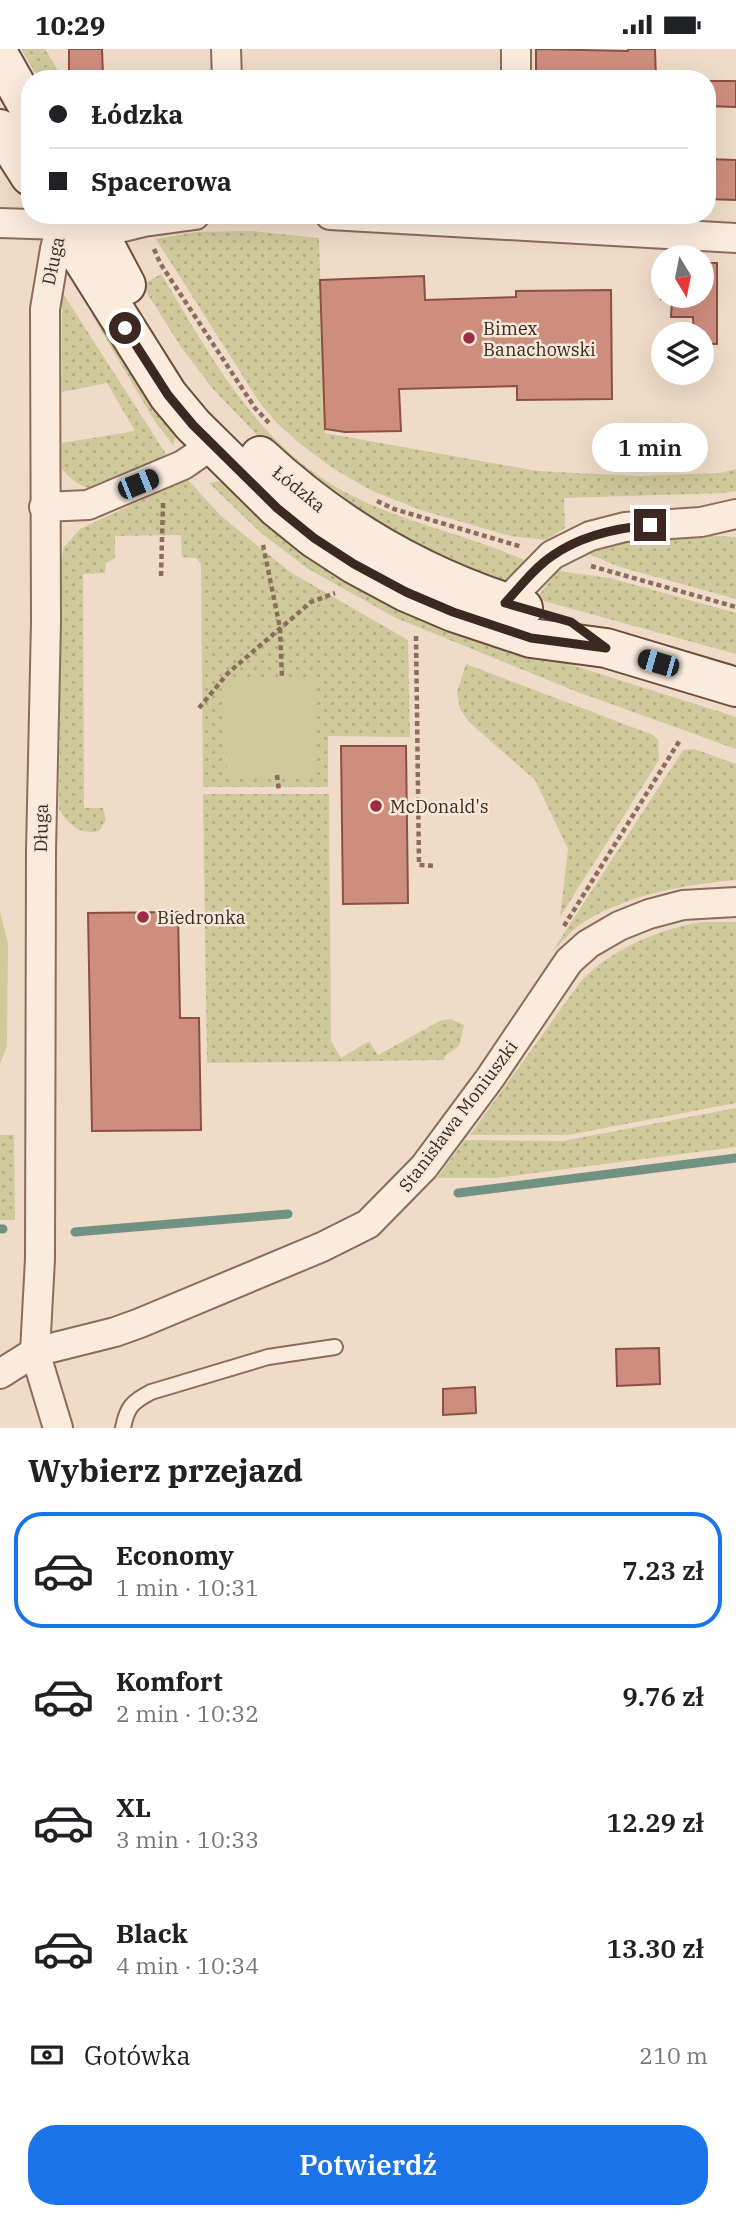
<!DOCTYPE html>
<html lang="pl">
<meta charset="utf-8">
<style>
:root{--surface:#fff;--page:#f6f6f6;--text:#202124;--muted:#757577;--line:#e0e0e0;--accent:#1a73e8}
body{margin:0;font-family:"IBM Plex Serif",serif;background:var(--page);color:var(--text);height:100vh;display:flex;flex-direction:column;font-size:26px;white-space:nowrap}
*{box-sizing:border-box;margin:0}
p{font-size:23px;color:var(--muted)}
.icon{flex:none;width:38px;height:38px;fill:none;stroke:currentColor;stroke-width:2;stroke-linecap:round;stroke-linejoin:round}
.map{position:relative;height:1379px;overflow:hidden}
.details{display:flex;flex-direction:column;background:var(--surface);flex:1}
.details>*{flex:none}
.hud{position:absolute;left:21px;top:21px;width:695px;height:154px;border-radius:28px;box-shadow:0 7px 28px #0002;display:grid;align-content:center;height:154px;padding:0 28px;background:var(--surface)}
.needle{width:46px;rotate:170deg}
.tools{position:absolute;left:651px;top:196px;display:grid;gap:14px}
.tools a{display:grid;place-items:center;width:63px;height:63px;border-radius:50%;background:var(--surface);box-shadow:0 7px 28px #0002;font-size:35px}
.end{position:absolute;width:32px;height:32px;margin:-16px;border:9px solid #3c2820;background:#fff;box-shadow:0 0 0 4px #fff}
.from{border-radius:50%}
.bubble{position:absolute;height:49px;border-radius:24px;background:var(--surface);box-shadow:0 7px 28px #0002;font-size:23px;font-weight:600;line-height:49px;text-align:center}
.car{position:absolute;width:21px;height:42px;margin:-21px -10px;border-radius:9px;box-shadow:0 0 5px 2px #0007;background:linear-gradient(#222 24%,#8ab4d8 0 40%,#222 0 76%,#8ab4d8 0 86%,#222 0)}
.hud b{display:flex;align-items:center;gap:24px;height:66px;font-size:26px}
.hud b+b{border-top:2px solid var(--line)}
.hud i{width:18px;height:18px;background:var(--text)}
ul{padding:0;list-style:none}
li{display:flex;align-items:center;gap:21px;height:116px;margin:0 14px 10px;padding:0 14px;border:4px solid transparent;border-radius:28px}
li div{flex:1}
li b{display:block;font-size:26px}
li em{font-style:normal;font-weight:600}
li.current{border-color:var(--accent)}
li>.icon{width:63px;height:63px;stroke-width:1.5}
h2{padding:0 28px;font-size:32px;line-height:84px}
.pay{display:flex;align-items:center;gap:18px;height:77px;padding:0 28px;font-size:26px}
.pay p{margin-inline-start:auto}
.primary-button{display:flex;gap:14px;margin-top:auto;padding:14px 28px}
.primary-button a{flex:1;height:80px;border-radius:28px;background:var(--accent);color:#fff;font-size:28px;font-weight:600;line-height:80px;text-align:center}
.status{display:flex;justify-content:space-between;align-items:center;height:49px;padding:0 35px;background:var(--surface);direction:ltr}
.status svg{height:19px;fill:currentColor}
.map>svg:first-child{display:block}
.grass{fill:url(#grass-dots)}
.park{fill:#ceca9b}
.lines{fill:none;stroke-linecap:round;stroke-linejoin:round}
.stream{stroke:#6f9282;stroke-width:9}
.building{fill:#ce8e7e;stroke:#8b5042;stroke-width:2}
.service-casing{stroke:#8c6c5c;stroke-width:18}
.minor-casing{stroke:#8c6c5c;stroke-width:32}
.secondary-casing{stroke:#6e4d3f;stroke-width:42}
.path{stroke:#8c6c5c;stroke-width:4.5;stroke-dasharray:5 3.5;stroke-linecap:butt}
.service{stroke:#faebdc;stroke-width:14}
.minor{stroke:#faebdc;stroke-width:28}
.secondary{stroke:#faebdc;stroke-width:38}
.route{stroke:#3c2820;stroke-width:9}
.poi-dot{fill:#9c2b43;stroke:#f6e7d8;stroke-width:2.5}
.labels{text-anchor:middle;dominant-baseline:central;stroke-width:5;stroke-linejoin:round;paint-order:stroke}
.street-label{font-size:18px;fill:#3c2820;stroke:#f6e7d8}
.poi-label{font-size:18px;fill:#3c2820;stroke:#f6e7d8;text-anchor:start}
</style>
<div class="status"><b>10:29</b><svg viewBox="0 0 49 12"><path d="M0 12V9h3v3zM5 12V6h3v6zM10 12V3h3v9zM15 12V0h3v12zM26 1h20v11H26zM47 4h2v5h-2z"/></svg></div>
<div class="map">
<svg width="736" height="1379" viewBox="0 0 736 1379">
<defs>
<pattern id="grass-dots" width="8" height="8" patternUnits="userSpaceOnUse" patternTransform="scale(1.75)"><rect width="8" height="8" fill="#ceca9b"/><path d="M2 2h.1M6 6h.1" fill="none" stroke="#b2ae85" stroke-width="1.8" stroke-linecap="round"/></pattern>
</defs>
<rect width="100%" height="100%" fill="#efdbc8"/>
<path class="grass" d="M21,0H45L63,30H39Z
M252,182L319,189L325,384L537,422L639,427L720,424L736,420V442L723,444L564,449L565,479L546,491L510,487L421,461L370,441L331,418L298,393L276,373L260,354L156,190L197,183Z
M161,225C214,312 261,405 359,450C412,476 471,487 524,511L508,534L503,537L413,501L281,411L213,340L181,298L142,236Z
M62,243L166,405C150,415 107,441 89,439C78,437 69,428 62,420V394L135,382L107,334L62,343Z
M100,262L179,378L173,396L154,371L92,266Z
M187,430L221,467L290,523L408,591L410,688L328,687V738H203L201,515L196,509L182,508L181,486L115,487V509L106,514L105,524L83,525L84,759H103L106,771L99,782C79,786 69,776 59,760L61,511L64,498L80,480Z
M219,432L230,435L506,595L736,668V700L575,642L396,569L307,519L261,484L209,434Z
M683,485L736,488V550L620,518L586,504L626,493Z
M558,522L610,529L736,564V605L540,551L539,546Z
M466,615L653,686L658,691L659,711L560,868L568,800L535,731L469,673L460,660L457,643Z
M694,700L736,715V831C688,835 631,845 589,870C574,878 564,891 552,903L683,701Z
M203,745H329L331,992L341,1009L369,992L378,1006L440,972L450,970L464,976L459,997L446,1006L444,1011L207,1014Z
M702,873H736V1054L568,1086H470L581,932C614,899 656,881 702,873Z
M736,1059V1098L496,1129H437L465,1091L563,1092Z
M0,1086H14L15,1171H0Z"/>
<path class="park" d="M314,628L315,726L227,727L226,630Z
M0,863L8,894L7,997L0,1015Z"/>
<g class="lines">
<path class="stream" d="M458,1144L736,1109
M0,1180H3
M75,1183L288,1165"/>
</g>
<path class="building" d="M69,0H102L103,28H69Z
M536,0L628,2V0H655L656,30H581V27L536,24Z
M707,32H736V58L707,57Z
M707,110L736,111V151L707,150Z
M662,212L663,247H702V214H717V295H702V285H694L693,268H671L672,250H661Z
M424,227L425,251L516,248V242L611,241L612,350L517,351V337L399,340L401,382L345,383L325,380L320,231Z
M341,697H406L408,854L343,855Z
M178,863L180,969H199L201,1081L92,1082L88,864Z
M659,1299L660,1335L617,1337L616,1300Z
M475,1338L476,1364L443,1366V1340Z"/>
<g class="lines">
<defs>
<path id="service" d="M123,1379C127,1358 132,1353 151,1343L268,1308L335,1298"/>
<path id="minor" d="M226,0L227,30
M516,0V30
M330,166L736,189
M0,174L61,176L99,184L144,173L195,166
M44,458L88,456L183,416L212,396
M505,554L552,506L590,487L625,478L701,473L736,465
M0,1325L35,1303L115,1283L140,1274L322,1198L368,1175L424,1118L490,1029L569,912L588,895L619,877L649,865L683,856L736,853
M58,1379L35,1303L40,1210L41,802L46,573L45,260L55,200L61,176L68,168"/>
<path id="secondary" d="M0,8L30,61
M0,80L30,127
M55,166L168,346L193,376L277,459L314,489L354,515L406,543L453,563L531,589L606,599L736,638
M89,166L126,236
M260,407C335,477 424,529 523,559"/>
</defs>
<use href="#service" class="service-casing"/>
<use href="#minor" class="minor-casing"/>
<use href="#secondary" class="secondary-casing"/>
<path class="path" d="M154,200L160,214L255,359L271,376
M377,452L394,460L522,498
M263,496L280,579L282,629
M591,517L736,558
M161,527L163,454
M416,587L419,816L436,817
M199,659L228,624L311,553L335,544
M277,726L279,742
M418,762L438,761
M564,877L680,691"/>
<use href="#service" class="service"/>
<use href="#minor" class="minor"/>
<use href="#secondary" class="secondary"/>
</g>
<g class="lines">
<path class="route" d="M125,279L168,346L193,376L277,459L314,489L354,515L406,543L453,563L531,589L606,599L571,573L505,554C520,538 534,519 552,507C580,487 616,479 650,476"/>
</g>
<g class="poi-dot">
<circle cx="469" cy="289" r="7"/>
<circle cx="376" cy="757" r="7"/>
<circle cx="143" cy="868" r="7"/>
</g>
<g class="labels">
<g class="street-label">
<text transform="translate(53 212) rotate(-78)">Długa</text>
<text transform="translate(299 440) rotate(39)">Łódzka</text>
<text transform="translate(41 779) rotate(-89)">Długa</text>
<text transform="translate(458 1067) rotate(-53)">Stanisława Moniuszki</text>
</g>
<g class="poi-label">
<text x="483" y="279">Bimex<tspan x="483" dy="21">Banachowski</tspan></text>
<text x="390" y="757">McDonald's</text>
<text x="157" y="868">Biedronka</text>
</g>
</g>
</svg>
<div class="tools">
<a><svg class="needle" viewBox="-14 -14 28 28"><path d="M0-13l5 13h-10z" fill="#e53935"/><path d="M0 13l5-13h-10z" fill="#757577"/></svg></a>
<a><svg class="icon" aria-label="layers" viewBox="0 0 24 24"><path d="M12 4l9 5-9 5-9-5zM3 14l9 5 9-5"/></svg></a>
</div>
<i class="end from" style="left:125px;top:279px"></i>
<i class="end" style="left:650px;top:476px"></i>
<div class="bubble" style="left:592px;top:374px;width:116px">1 min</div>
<i class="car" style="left:138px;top:435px;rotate:68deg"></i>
<i class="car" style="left:658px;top:614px;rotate:286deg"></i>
<div class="hud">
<b><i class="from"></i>Łódzka</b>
<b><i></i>Spacerowa</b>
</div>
</div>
<section class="details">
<h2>Wybierz przejazd</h2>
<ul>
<li class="current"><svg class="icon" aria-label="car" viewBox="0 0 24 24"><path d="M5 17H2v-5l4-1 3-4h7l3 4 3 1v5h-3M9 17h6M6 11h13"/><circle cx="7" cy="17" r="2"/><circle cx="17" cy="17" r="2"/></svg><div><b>Economy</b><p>1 min · 10:31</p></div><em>7.23 zł</em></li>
<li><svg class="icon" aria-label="car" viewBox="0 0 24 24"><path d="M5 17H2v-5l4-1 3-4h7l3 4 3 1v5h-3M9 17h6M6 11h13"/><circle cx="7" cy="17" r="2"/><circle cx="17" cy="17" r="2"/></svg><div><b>Komfort</b><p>2 min · 10:32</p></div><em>9.76 zł</em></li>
<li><svg class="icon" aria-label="car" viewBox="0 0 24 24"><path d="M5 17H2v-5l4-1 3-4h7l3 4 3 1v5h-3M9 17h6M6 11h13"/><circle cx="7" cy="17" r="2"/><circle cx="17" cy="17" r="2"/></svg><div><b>XL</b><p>3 min · 10:33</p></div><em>12.29 zł</em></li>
<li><svg class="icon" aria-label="car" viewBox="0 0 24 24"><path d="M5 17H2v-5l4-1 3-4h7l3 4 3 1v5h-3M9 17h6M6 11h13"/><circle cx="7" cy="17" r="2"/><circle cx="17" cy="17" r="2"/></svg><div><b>Black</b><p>4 min · 10:34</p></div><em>13.30 zł</em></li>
</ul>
<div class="pay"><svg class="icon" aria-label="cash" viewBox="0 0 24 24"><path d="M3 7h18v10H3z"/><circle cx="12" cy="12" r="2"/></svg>Gotówka<p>210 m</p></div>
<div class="primary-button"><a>Potwierdź</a></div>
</section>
